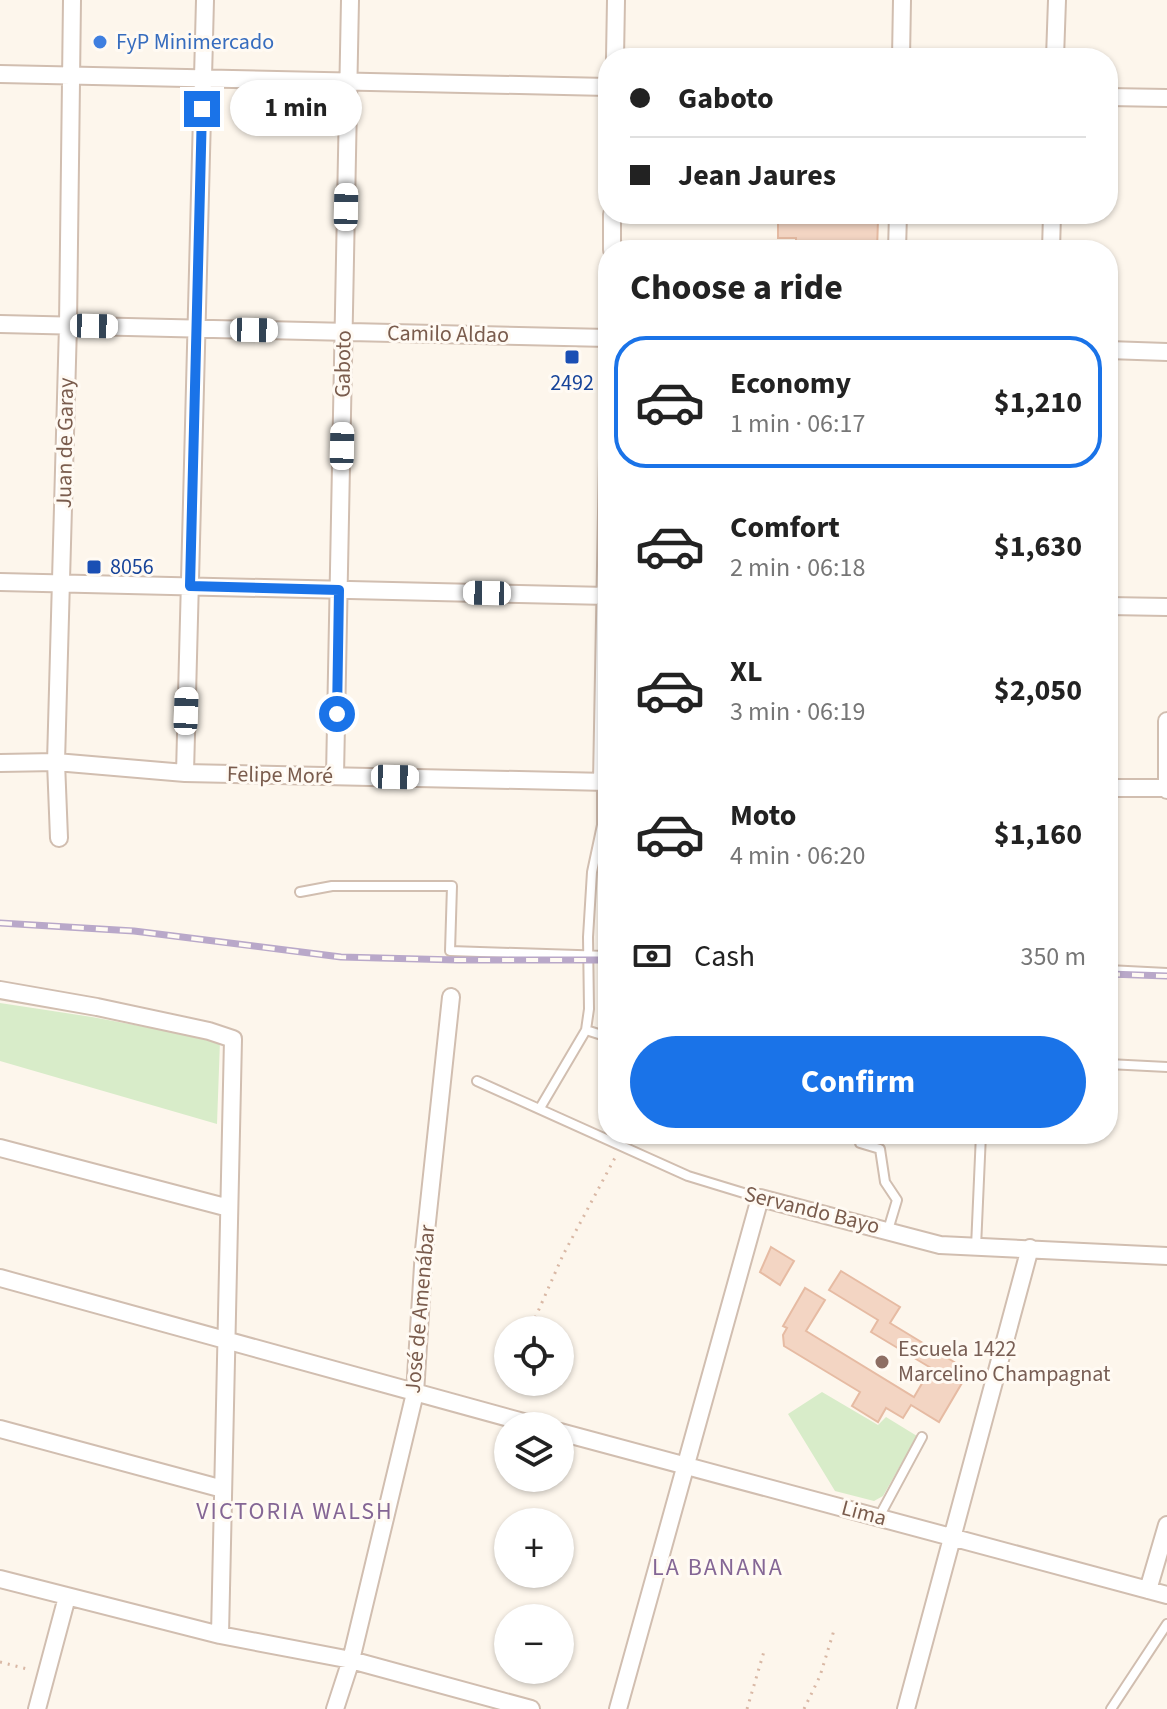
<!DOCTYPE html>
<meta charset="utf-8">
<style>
:root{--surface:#fff;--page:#f2f2f2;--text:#222;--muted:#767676;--line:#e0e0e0;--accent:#1a73e8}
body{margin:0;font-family:"Source Sans 3",sans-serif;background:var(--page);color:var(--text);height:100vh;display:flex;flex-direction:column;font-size:30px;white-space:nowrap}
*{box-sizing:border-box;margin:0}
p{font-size:26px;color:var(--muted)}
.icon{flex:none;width:44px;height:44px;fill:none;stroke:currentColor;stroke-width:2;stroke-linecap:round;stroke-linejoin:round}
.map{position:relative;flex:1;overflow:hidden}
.sheet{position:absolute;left:598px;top:240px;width:520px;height:904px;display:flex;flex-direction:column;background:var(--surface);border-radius:32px;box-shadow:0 2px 6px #0004}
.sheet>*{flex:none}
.banner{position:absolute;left:598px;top:48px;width:520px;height:176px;border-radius:32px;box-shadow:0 2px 6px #0004;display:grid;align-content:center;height:176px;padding:0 32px;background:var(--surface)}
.buttons{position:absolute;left:494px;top:1316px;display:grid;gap:16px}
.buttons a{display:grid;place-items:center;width:80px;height:80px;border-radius:50%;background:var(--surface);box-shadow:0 2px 6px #0004;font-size:40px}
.end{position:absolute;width:36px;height:36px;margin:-18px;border:10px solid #1a73e8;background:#fff;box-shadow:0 0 0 4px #fff}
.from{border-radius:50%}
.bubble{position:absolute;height:56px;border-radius:28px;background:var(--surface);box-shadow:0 2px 6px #0004;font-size:26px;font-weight:700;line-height:56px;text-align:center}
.car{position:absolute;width:24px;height:48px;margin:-24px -12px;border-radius:10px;box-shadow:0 0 6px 2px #0007;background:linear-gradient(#fff 24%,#345 0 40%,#fff 0 76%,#345 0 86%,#fff 0)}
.banner b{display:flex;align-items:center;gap:28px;height:76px;font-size:30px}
.banner b+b{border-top:2px solid var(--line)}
.banner i{width:20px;height:20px;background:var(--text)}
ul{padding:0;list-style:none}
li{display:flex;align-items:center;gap:24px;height:132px;margin:0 16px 12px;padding:0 16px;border:4px solid transparent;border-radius:32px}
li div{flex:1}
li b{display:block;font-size:30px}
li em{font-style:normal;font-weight:700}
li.current{border-color:var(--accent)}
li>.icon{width:72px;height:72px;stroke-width:1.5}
h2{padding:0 32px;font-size:36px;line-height:96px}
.pay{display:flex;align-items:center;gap:20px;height:88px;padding:0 32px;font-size:30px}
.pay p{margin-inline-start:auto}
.button{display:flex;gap:16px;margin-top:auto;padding:16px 32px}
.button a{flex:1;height:92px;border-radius:48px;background:var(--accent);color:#fff;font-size:32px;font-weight:700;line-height:92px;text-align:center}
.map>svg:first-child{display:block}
.green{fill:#d8ecc9}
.building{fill:#f3d5c3;stroke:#e6bba3;stroke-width:2}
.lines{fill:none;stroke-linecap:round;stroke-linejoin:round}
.service-casing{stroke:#d1beb0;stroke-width:12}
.minor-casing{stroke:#d1beb0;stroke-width:20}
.path{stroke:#d9b8a5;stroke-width:3;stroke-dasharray:2 6;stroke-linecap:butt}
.service{stroke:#fff;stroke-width:8}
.minor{stroke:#fff;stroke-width:16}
.rail-casing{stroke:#b9a8c9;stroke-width:7}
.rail{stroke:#fffaf3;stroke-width:4;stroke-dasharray:12;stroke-linecap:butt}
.route{stroke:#1a73e8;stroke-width:10}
.shop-dot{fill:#3f7fe0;stroke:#fffaf3;stroke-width:3}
.transit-dot{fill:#1a4fb4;stroke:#fffaf3;stroke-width:3}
.education-dot{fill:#8d6e63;stroke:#fffaf3;stroke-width:3}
.labels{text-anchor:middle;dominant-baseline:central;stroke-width:6;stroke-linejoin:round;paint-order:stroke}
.shop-label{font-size:22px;fill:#366cbe;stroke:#fffaf3;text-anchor:start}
.street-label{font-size:22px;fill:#7a5c4d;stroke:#fffaf3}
.transit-label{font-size:22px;fill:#164399;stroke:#fffaf3}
.education-label{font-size:22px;fill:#785e54;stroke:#fffaf3;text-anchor:start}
.neighbourhood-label{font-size:24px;letter-spacing:2px;fill:#846695;stroke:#fffaf3}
</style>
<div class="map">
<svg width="1167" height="1709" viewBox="0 0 1167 1709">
<rect width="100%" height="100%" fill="#fdf6ec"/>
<path class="green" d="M0,1003L92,1017L220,1041L217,1124L0,1061Z
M822,1392L878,1425L886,1417L917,1436L883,1496L874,1501L835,1491L788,1414Z"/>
<path class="building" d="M778,218L878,220L877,250H796V238H778Z
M771,1247L794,1261L780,1285L760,1272Z
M841,1271L900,1307L890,1323L969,1371L939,1422L911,1405L903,1418L886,1408L878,1422L852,1406L860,1392L784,1346L783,1335L787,1328L783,1326L805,1288L825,1300L806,1331L914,1397L931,1368L871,1332L878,1320L829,1290Z"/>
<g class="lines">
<defs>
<path id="service" d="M300,892L332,886H452L450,951L608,956
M1108,970L1167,973
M586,1030L608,1037
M1108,1064L1167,1067
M477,1081L688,1176L760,1198
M540,1108L586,1030L589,1009L588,937L592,872L602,825V782
M859,1134L860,1143L880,1149L885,1182L897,1200L888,1230
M976,1247L981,1134
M879,1517L922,1437
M1111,1709L1167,1624"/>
<path id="minor" d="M615,58L616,0
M901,58L902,0
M1055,58L1057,0
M0,74L608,87
M1108,97L1167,98
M612,250V214
M897,250L898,214
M1051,250L1052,214
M0,324L608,338
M1108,350L1167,352
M0,582L608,596
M1108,606L1167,607
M1167,721V790
M0,763L56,762L185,773L608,782
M185,773L205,0
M335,776L350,0
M602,782L608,458
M1108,788H1167
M59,838L56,762L68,325L72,0
M0,990L97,1007L209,1031L233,1039L220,1635
M0,1148L229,1208
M0,1278L538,1426
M0,1429L223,1489
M560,1432L1167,1595
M0,1579L220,1635L351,1660L531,1709
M1148,1590L1167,1525
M37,1709L67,1597
M335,1709L351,1660L415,1393L424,1250L451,997
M618,1709L760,1198L940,1245L1167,1256
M906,1709L1030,1248"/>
</defs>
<use href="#service" class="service-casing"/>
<use href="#minor" class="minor-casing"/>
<path class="path" d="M532,1325L563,1255L617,1154
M0,1662L31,1670
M747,1709L765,1648
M804,1709L820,1676L835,1627"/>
<use href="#service" class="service"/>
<use href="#minor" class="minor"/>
<defs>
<path id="rail" d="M0,923L134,931L341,957L457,960H608
M1108,974L1167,976"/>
</defs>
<use href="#rail" class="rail-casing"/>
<use href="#rail" class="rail"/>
</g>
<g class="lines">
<path class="route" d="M202,109L190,586L339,590L337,714"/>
</g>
<circle class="shop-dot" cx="100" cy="42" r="8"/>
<g class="transit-dot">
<rect x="564" y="349" width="16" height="16" rx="4"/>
<rect x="86" y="559" width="16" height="16" rx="4"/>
</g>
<circle class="education-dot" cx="882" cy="1362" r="8"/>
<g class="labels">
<g class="shop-label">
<text x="116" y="42">FyP Minimercado</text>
</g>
<g class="street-label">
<text transform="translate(448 334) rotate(1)">Camilo Aldao</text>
<text transform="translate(343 364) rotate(-89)">Gaboto</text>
<text transform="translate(65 443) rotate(-89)">Juan de Garay</text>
<text transform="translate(280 775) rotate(1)">Felipe Moré</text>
<text transform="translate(812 1210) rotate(14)">Servando Bayo</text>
<text transform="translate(420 1309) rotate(-85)">José de Amenábar</text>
<text transform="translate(864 1513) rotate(15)">Lima</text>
</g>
<g class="transit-label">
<text x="572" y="383">2492</text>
<text x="110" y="567" text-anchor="start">8056</text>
</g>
<g class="education-label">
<text x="898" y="1349">Escuela 1422<tspan x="898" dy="25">Marcelino Champagnat</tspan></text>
</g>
<g class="neighbourhood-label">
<text x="295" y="1511">VICTORIA WALSH</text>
<text x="718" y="1567">LA BANANA</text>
</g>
</g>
</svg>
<div class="buttons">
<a><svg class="icon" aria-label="locate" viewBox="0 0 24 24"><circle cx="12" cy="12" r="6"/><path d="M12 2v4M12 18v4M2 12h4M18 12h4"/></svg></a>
<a><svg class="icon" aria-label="layers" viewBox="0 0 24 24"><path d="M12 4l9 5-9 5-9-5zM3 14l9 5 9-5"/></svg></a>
<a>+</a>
<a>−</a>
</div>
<i class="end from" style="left:337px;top:714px"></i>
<i class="end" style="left:202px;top:109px"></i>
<div class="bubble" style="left:230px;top:80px;width:132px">1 min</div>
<i class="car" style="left:346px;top:207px;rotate:1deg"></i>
<i class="car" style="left:94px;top:326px;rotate:91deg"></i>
<i class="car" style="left:254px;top:330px;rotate:91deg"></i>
<i class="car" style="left:342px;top:446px;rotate:1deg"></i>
<i class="car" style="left:487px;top:593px;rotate:271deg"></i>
<i class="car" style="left:186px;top:711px;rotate:2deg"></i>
<i class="car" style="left:395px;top:777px;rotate:91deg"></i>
<div class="banner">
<b><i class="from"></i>Gaboto</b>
<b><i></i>Jean Jaures</b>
</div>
<section class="sheet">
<h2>Choose a ride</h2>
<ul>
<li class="current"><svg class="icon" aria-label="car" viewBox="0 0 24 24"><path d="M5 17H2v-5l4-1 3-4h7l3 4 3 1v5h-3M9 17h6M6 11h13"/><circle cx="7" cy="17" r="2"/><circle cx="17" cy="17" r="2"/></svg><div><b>Economy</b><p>1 min · 06:17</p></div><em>$1,210</em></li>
<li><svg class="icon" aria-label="car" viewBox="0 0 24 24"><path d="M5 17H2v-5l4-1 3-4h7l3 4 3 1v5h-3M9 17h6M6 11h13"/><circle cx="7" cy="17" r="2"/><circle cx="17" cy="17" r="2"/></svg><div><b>Comfort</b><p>2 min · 06:18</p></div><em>$1,630</em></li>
<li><svg class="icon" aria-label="car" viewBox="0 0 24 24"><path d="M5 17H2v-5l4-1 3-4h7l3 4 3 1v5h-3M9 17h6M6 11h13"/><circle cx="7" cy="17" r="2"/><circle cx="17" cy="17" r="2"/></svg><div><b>XL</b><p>3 min · 06:19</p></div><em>$2,050</em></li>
<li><svg class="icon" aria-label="car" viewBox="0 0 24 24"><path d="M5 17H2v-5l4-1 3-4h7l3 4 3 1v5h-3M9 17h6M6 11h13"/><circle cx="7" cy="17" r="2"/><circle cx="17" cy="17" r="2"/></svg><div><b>Moto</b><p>4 min · 06:20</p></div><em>$1,160</em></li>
</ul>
<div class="pay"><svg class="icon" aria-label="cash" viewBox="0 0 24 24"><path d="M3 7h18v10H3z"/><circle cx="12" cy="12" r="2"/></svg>Cash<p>350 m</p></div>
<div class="button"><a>Confirm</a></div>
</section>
</div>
